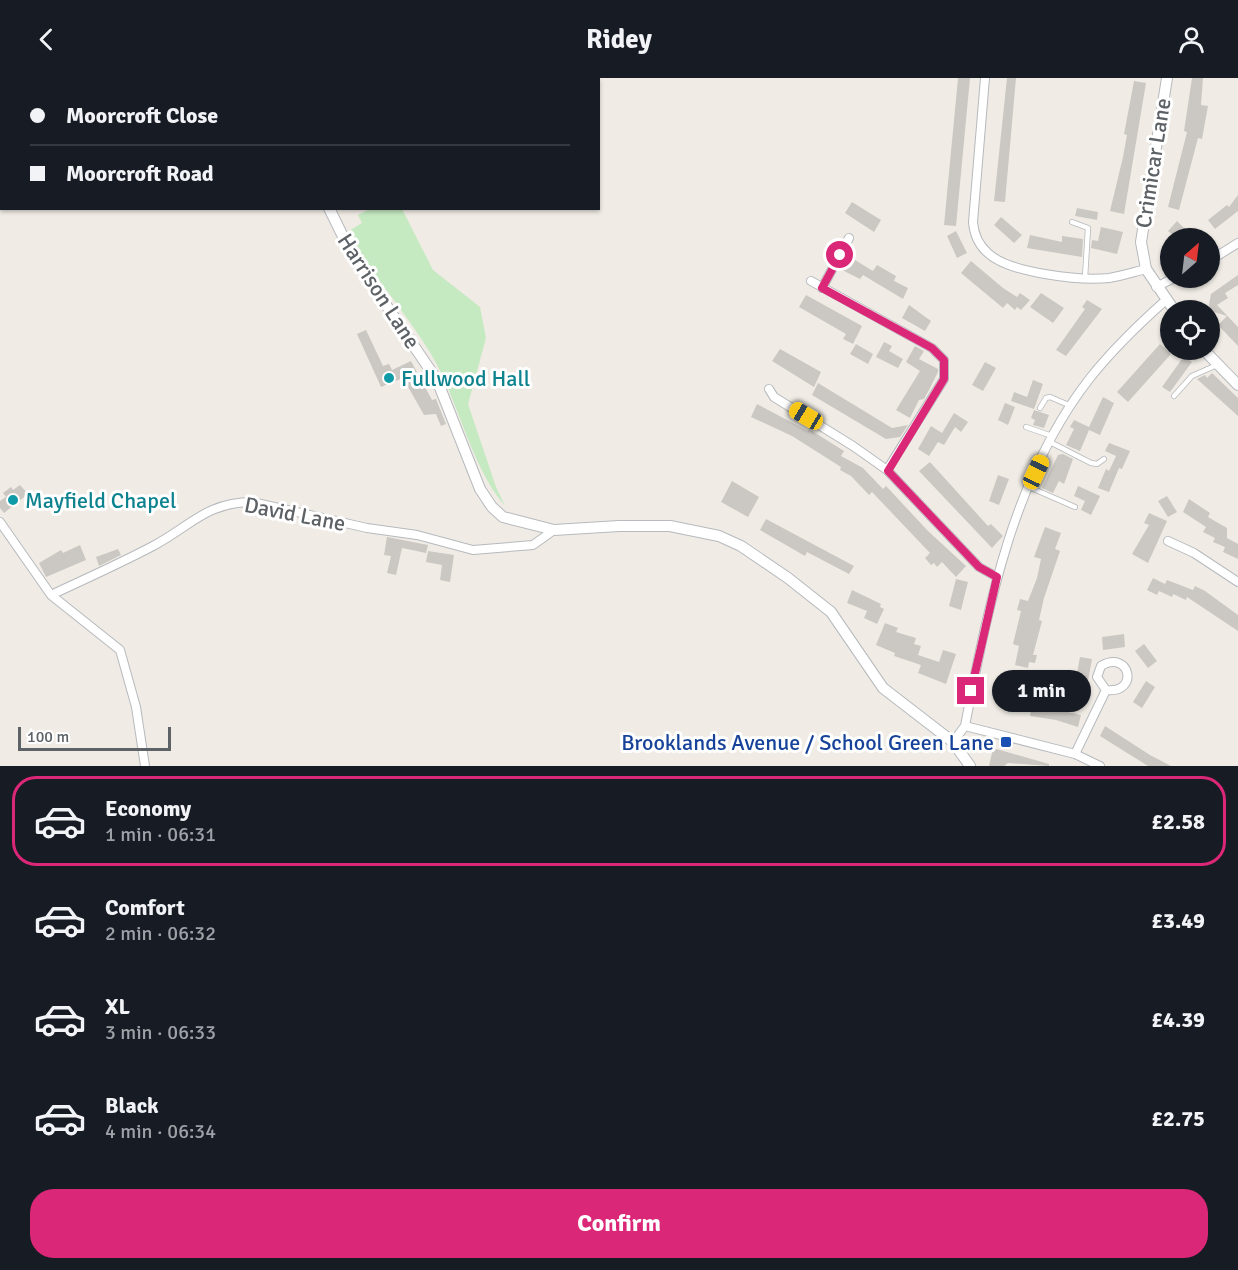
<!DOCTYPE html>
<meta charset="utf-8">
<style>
:root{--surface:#171b24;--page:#20242c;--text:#f1f3f6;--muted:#9ea1a6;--line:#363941;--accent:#db2777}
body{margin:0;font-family:Signika,sans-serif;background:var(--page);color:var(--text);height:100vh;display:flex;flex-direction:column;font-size:22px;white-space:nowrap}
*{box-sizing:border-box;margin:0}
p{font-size:20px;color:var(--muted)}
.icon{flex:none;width:33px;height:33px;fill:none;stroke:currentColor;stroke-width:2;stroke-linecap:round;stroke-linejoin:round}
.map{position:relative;height:688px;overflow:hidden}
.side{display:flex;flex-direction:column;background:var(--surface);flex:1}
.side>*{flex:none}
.banner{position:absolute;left:0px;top:0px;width:600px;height:132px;box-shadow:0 2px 4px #0004;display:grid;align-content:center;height:132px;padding:0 30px;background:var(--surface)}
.needle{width:39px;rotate:28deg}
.fabs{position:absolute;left:1160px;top:150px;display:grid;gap:12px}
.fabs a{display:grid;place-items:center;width:60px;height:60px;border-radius:50%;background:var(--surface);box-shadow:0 2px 4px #0004;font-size:30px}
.scale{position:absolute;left:18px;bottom:15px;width:153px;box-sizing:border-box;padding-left:6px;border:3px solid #5d6266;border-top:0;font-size:16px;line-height:21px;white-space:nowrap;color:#5d6266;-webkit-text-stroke:4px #fff;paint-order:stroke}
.end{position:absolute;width:27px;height:27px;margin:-14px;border:8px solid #db2777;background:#fff;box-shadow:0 0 0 3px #fff}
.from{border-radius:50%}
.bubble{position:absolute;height:42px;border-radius:21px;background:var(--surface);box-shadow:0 2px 4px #0004;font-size:20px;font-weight:700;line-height:42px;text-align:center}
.car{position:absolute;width:18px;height:36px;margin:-18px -9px;border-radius:8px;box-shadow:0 0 4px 2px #0007;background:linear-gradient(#f5c518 24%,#345 0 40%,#f5c518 0 76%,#345 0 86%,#f5c518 0)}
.banner b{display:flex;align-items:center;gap:21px;height:57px;font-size:22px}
.banner b+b{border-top:2px solid var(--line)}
.banner i{width:15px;height:15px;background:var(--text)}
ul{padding:10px 0 0;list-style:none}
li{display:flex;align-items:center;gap:18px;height:90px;margin:0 12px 9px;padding:0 18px;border:3px solid transparent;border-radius:24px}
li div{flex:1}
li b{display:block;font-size:22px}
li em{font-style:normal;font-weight:700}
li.on{border-color:var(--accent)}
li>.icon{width:54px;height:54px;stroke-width:1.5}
.button{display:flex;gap:12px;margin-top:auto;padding:12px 30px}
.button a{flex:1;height:69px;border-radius:24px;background:var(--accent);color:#fff;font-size:24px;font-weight:700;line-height:69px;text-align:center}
header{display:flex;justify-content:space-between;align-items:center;height:78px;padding:0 30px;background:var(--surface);font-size:27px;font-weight:700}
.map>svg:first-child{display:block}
.green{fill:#c5e9c0}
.building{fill:#cbc7c2}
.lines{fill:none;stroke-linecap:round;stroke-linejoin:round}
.service-casing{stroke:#b6b9bd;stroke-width:6}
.minor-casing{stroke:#b6b9bd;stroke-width:10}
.tertiary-casing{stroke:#b6b9bd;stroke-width:12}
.service{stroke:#fff;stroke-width:4.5}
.minor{stroke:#fff;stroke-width:8}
.tertiary{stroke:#fff;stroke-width:10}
.route{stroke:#db2777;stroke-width:8}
.culture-dot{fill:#0f9aa8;stroke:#fff;stroke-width:2}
.transit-dot{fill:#1a4fb4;stroke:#fff;stroke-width:2}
.labels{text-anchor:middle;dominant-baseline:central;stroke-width:6;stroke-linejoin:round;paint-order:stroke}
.street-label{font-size:22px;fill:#5d6266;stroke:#fff}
.culture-label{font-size:22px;fill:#0d838f;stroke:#fff;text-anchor:start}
.transit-label{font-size:22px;fill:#164399;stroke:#fff;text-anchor:end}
</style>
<header><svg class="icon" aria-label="back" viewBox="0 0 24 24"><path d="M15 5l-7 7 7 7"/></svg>Ridey<svg class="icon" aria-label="person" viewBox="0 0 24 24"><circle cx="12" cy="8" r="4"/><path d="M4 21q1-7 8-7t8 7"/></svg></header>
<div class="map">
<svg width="1238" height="688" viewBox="0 0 1238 688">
<rect width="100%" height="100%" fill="#f0ece5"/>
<path class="green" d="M370,131H402L433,192L480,229L486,260L468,326L496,409L505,428C470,387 459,323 431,276C405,233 372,197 347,154L362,145L358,137Z"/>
<path class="building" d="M958,0H970L956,148L944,147Z
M1007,0H1016L1005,124L994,123Z
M1192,0H1203L1201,27L1208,28L1202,61L1198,60L1179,132L1168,129L1187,54L1184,53Z
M1134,3L1146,5L1124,136L1110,133L1123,79L1127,57L1124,56Z
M1238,117V133L1215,151L1208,142L1227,127L1229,129Z
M852,124L881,142L874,154L845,135Z
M1077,130L1098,134L1097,142L1075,138Z
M1001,139L1022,157L1014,165L994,147Z
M1177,143L1184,150L1195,160H1176L1168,153Z
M1101,149L1123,154L1117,176L1091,170L1092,162L1098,163Z
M956,153L967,175L957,180L947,158Z
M1030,157L1062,164V158L1083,161L1082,179L1027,170Z
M847,177L873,193L877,187L896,198L894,203L908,210L903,221L863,197L860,201L840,191Z
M971,183L1003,210L1017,219L1020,215L1030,222L1021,232L1017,229L1015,232L1007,225L1003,230L961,195Z
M1238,197V207L1225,215L1228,220L1217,227L1238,249V268L1218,247L1227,238L1208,232L1211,216Z
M1041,215L1064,230L1053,245L1030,229Z
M806,217L862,248L853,266L843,261L846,256L799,229Z
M1087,222L1102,231L1066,278L1056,272L1085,231L1082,229Z
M909,227L931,243L925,253L902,240Z
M366,252L383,288L389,286L392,292L411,283L432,322L436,321L446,346L441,348L436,336L424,337L403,300L381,309L357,256Z
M884,264L892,268L889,273L903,281L898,290L876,279Z
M856,266L873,276L868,286L850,276Z
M1160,266L1171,276L1128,324L1117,314Z
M915,268L924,273L919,281L938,291V294L929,312L924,321L919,322L910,340L896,332L920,293L906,284Z
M780,271L821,294L814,309L772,283Z
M1184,278L1192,284L1170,314L1162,309Z
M985,284L996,290L983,313L972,307Z
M1212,295L1238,320V338L1197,301L1205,297L1207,300Z
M1033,302L1043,306L1034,331L1011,323L1014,314L1027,319Z
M818,305L892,350L908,347L900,359L886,361L812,317Z
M1103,319L1114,325L1100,357L1089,352L1080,373L1066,367L1074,351L1070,349L1074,342L1089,349Z
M1005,325L1015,329L1008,347L998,342Z
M757,326L808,353L809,351L844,373L841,378L863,390L883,411L886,408L928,453L966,488L956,499L942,484L937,489L934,485L931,487L925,480L930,475L872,414L869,417L851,398L840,392L841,389L792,358L751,339Z
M1034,332L1049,337L1044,350L1033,347L1035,342L1031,340Z
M954,335L968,344L961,354L955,349L944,367L938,364L929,378L918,371L931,348L942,355Z
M1109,365L1130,373L1122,391L1119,390L1109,414L1098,410L1106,391L1109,393L1116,378L1105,373Z
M1063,376L1073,381L1064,406L1059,403L1053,415L1042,410L1058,377Z
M930,384L988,448L991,446L1003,458L992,470L919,393Z
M998,397L1009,401L999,427L989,423Z
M732,403L759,419L748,439L721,424Z
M20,407L28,416L4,435L0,430V423L6,419L3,415L11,409L13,412Z
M1078,408L1100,418L1091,437L1081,432L1085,423L1074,418Z
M1167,418L1177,434L1168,439L1158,423Z
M1189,421L1210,435L1208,439L1227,450V460L1238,466V481L1223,474L1225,469L1213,464L1215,460L1203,454L1206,449L1183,434Z
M1149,435L1167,443L1148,485L1132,476L1149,447L1144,445Z
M766,441L854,488L849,496L807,474L805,478L760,452Z
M1045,449L1061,455L1055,471L1060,473L1044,520L1039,542L1042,543L1033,577H1037L1035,585L1029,584L1028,590L1015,587L1019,568L1013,566L1021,533L1017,532L1020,521L1028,523L1037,500L1041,481L1034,479Z
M387,459L428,467L426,475L402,470L396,497L387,495L391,478L384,477Z
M80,467L86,482L46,499L39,485L61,472L63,475Z
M118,471L121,477L99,488L96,479Z
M428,473L454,477L450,504L440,502L442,487L426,484Z
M1153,500L1165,506L1167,502L1193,512L1195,508L1205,513L1238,537V553L1187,519L1186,522L1173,516L1172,519L1159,513L1157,517L1147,512Z
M956,501L968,504L961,532L949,528Z
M852,512L881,526L880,529L884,531L877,546L864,540L867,533L847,525Z
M885,545L898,550L896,554L916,560L914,566L921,568L918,577L939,584L943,572L956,576L946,606L918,595L921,587L894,578L895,575L876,567Z
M1124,556L1125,569L1103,572L1102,559Z
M1144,566L1157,583L1148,590L1135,573Z
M1080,579L1092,581L1088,603L1076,600Z
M1146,603L1155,609L1142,630L1133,624Z
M1032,626L1081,637L1078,649L1056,642L1030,638Z
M1105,648L1150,677L1171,688H1148L1100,658Z
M993,670L1049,686V688L1008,685L1004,688H989Z"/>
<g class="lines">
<defs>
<path id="service" d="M435,0L438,2
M399,2L402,0
M1072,144L1088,150L1085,200
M1174,318L1192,298L1217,287
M1040,330L1046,320L1050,319L1071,328
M1026,349L1052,358
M1050,364L1091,385L1097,386L1104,381
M1029,409L1075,429"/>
<path id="minor" d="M985,0L973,144C974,157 978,167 989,176C1010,195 1081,203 1109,200C1122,198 1134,194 1146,191
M1209,183L1238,165
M811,203L932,270L944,282V301L887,392
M1156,209L1174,200
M822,210L849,160
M769,311L774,319L853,368L887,392L979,489L997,499
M0,444L51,517L120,572L136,629L145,688
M1168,463L1194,475L1238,504
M51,517C85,501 119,486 153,468C191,448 206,424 253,424L367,450L417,457L473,472L533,467L554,452
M965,648L1075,676L1100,688
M953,664L965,648C988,529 1013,398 1090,300C1113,271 1139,246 1166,222
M1075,676L1106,612L1097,599L1101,588C1130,571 1140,616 1106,612"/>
<path id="tertiary" d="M316,0L317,2
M1167,0L1141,164L1146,191L1174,232
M329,130L352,177L437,302L480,411L492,429L503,439L554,452L619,448H670L719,458L741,468L788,500L831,534L883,610L953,664L970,688
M1204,272L1238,307"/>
</defs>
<use href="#service" class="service-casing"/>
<use href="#minor" class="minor-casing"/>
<use href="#tertiary" class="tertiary-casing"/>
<use href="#service" class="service"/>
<use href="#minor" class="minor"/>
<use href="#tertiary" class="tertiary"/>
</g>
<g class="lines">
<path class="route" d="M840,177L822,210L932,270L944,282V301L888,393L979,489L997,499L971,613"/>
</g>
<g class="culture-dot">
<circle cx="389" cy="300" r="6"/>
<circle cx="13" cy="422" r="6"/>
</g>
<rect class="transit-dot" x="1000" y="658" width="12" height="12" rx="3"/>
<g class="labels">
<g class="street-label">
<text transform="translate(1153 85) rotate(-81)">Crimicar Lane</text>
<text transform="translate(379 213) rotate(57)">Harrison Lane</text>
<text transform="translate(295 436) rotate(11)">David Lane</text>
</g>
<g class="culture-label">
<text x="401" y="300">Fullwood Hall</text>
<text x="25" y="422">Mayfield Chapel</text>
</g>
<g class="transit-label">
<text x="994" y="664">Brooklands Avenue / School Green Lane</text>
</g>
</g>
</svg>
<div class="fabs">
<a><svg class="needle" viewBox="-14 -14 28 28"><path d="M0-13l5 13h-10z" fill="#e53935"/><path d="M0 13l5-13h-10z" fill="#9ea1a6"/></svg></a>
<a><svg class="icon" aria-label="locate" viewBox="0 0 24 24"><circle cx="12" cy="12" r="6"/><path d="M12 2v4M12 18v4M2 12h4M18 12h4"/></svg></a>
</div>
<div class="scale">100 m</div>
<i class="end from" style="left:840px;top:177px"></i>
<i class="end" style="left:971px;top:613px"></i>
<div class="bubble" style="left:992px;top:592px;width:99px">1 min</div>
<i class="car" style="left:806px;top:338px;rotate:301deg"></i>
<i class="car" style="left:1036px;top:394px;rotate:25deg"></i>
<div class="banner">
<b><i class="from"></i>Moorcroft Close</b>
<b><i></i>Moorcroft Road</b>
</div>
</div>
<section class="side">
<ul>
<li class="on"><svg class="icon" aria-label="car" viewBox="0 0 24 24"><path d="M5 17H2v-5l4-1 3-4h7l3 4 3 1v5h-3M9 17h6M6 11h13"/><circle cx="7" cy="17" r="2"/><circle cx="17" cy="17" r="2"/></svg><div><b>Economy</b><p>1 min · 06:31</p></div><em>£2.58</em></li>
<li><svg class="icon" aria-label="car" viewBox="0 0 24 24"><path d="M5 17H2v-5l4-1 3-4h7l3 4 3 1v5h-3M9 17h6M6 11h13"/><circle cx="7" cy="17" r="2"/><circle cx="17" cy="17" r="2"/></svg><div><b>Comfort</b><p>2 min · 06:32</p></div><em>£3.49</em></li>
<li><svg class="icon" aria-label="car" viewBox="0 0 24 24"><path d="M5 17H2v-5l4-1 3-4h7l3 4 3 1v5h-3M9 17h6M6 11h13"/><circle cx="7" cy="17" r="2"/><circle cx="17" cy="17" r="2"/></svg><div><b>XL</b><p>3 min · 06:33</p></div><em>£4.39</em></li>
<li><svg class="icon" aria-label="car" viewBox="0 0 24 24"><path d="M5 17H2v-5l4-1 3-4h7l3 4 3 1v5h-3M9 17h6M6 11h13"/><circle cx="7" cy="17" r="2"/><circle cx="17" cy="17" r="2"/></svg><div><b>Black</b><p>4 min · 06:34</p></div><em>£2.75</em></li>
</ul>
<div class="button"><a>Confirm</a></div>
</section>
